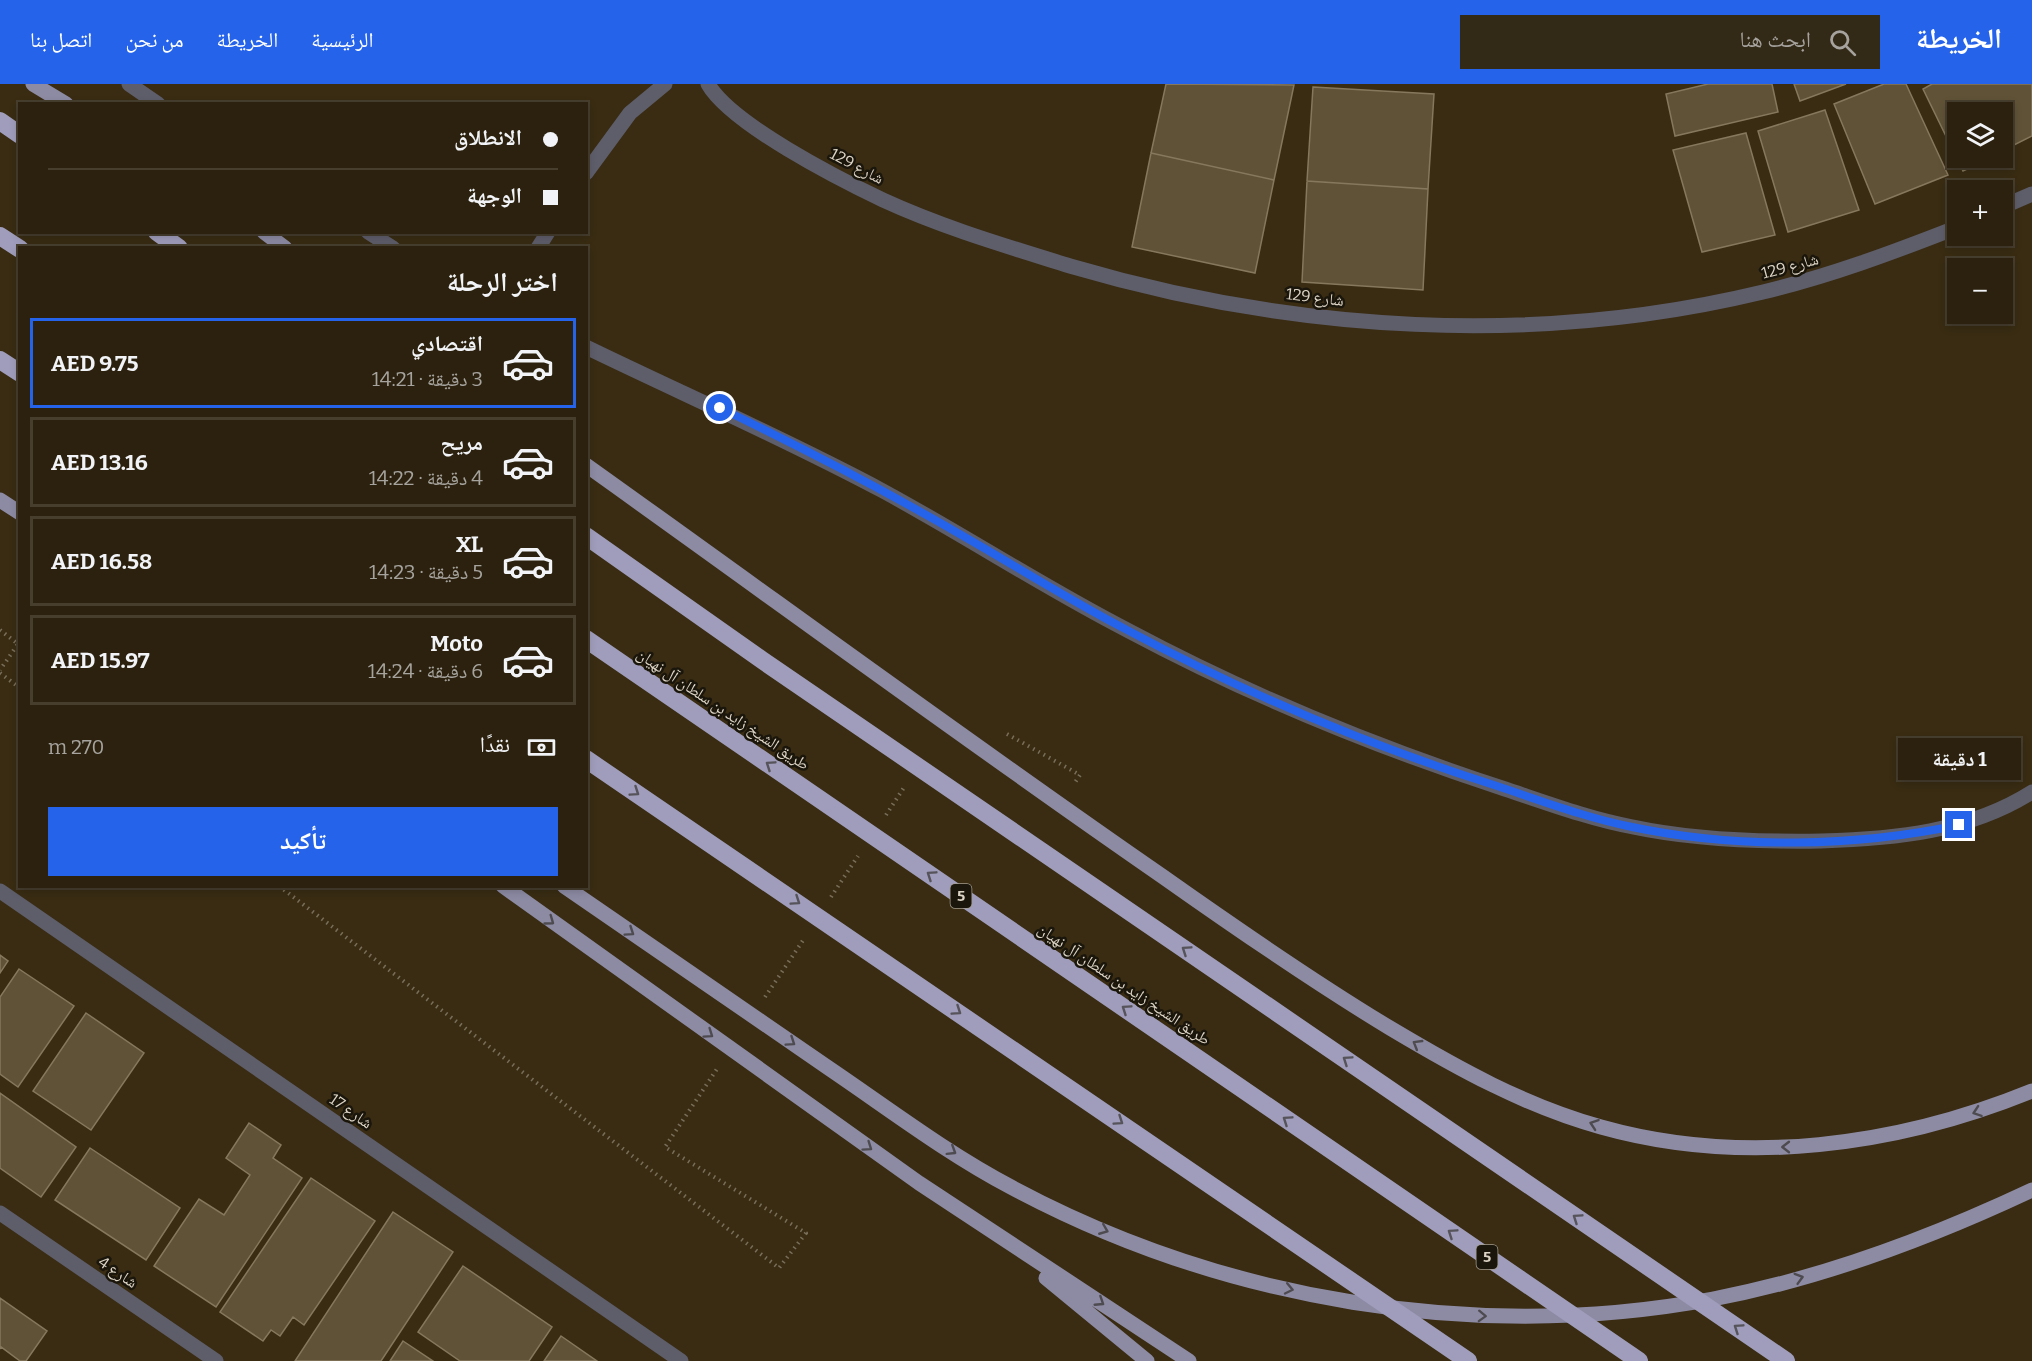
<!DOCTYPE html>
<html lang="ar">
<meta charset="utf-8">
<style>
:root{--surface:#2b210e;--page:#332917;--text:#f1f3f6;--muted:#a6a39e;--line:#473e2e;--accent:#2563eb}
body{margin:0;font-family:Bitter,"Noto Naskh Arabic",serif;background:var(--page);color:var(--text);direction:rtl;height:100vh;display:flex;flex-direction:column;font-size:22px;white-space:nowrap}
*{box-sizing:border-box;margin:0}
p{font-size:20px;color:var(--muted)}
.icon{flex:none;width:33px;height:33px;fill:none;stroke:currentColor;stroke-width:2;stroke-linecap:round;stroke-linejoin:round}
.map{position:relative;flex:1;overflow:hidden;direction:ltr}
.side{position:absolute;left:18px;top:162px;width:570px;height:642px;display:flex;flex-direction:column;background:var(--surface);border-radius:0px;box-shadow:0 3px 9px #0003,0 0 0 2px var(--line);direction:rtl}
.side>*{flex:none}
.guide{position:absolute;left:18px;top:18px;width:570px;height:132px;border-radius:0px;box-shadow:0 3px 9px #0003,0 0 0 2px var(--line);direction:rtl;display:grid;align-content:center;height:132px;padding:0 30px;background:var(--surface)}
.tools{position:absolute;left:1947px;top:18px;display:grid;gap:12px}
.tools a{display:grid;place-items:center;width:66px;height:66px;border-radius:0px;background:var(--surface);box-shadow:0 3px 9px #0003,0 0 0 2px var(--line);font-size:30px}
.end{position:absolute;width:27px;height:27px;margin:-14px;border:8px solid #2563eb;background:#fff;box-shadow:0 0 0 3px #fff}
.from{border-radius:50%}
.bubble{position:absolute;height:42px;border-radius:0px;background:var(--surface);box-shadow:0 3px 9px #0003,0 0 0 2px var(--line);font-size:20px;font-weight:700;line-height:42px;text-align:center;direction:rtl}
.guide b{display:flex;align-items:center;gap:21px;height:57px;font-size:22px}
.guide b+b{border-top:2px solid var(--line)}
.guide i{width:15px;height:15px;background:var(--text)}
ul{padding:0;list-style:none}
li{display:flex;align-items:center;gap:18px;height:90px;margin:0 12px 9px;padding:0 18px;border:3px solid var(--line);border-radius:0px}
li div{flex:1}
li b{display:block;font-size:22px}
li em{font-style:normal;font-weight:700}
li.selected{border-color:var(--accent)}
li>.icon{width:54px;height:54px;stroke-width:1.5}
h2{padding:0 30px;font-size:27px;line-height:72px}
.pay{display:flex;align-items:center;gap:15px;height:66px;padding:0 30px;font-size:22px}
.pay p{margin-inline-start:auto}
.cta{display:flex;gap:12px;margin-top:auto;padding:12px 30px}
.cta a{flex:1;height:69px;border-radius:0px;background:var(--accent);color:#fff;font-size:24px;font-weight:700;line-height:69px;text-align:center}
header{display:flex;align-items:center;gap:36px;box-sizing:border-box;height:84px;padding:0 30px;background:var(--accent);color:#fff}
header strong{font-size:28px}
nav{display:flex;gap:33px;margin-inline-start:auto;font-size:21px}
.search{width:420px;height:54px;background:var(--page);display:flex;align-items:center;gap:15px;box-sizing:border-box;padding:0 21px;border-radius:0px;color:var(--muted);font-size:22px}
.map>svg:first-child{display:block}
.building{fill:#5f5237;stroke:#86785c;stroke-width:1.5}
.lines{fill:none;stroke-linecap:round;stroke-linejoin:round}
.path{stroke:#796e59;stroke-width:4;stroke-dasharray:1.5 4.5;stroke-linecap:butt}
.minor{stroke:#5e5d6a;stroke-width:15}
.major{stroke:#8d8ba4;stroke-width:15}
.highway{stroke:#9f9dbb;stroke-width:18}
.oneway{stroke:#56535a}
.oneway2{stroke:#4e4b50}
.route{stroke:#2563eb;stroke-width:8}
.labels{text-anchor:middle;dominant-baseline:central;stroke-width:5;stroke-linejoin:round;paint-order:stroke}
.shield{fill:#1b160b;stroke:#a29b8d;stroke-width:1.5}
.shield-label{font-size:15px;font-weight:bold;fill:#dcd4c5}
.street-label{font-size:16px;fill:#dcd4c5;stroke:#1b160b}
</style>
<header>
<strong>الخريطة</strong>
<div class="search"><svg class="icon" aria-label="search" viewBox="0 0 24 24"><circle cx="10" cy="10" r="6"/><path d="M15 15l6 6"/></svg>ابحث هنا</div>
<nav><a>الرئيسية</a><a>الخريطة</a><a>من نحن</a><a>اتصل بنا</a></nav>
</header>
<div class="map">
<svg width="2032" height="1277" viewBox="0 0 2032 1277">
<rect width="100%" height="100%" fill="#392c13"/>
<path class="building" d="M1166,0L1294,1L1274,96L1151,69Z
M1708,0H1772L1778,28L1675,52L1666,10Z
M1794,0H1846L1800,17Z
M1884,0H1906L1948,91L1875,120L1834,20Z
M1932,0H2032V52L2002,67V28H1958V74H1990L1963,87L1923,5Z
M1313,3L1434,10L1428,105L1307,97Z
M1825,26L1859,126L1788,148L1758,47Z
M1746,49L1775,151L1702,168L1673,66Z
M1151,69L1274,96L1255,189L1132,163Z
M1307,97L1428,105L1423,206L1302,198Z
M0,871L8,877L0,889Z
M19,885L74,922L18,1003L0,990V913Z
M86,929L144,969L91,1046L33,1007Z
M0,1009L76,1063L41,1113L0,1084Z
M249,1039L281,1061L273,1074L302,1094L216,1223L154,1182L199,1115L224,1131L250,1091L226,1074Z
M90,1064L180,1124L146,1176L55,1116Z
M311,1094L375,1137L304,1241L293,1233L280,1252L271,1246L263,1257L220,1228Z
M393,1128L453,1168L381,1277H295Z
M463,1182L552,1243L529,1277H460L418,1248Z
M0,1214L47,1247L26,1277H20L1,1263L0,1265Z
M561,1252L597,1277H544Z
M403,1257L433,1277H390Z"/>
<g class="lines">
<path class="path" d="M0,546L18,560L0,586
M0,589L20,604
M1007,650L1080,691L1074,700
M886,731L905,702
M279,802L779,1184L806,1149L665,1063L717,985
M831,813L858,772
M765,913L804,855"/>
<path class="minor" d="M129,0L158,20
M708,0C731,40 839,95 883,116C944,144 1006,162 1070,182C1294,248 1535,263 1763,208C1830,192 1894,168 1958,143
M586,89L630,29L665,0
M2002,123L2032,110
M368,148L393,164
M538,164L548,148
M586,263C685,311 786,355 883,407C966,452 1045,504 1129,547C1249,611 1376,663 1505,705C1547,719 1590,735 1633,743C1694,756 1758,758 1821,757C1894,755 1969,748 2032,708
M0,807L681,1277
M0,1129L216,1277"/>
<path class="major" d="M33,0L66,20
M264,148L285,164
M586,381C778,518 968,658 1162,792C1237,845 1312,897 1390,944C1457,984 1525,1022 1601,1043C1743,1083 1897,1062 2032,1007
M0,416L20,429
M503,802L919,1099L1189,1277
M564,802C653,863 741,924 830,985C889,1025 948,1070 1011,1103C1224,1217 1476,1259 1713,1215C1824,1194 1930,1154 2032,1106
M1046,1194L1147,1277"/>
<path class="highway" d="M0,37L20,51
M157,148L179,164
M0,152L20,165
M0,276L20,289
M586,452L762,576L1786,1277
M586,555L1639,1277
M586,675L1468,1277"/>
</g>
<defs><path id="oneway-chevron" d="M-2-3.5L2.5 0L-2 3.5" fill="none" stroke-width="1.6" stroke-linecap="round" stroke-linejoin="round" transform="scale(1.5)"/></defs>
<g class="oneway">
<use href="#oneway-chevron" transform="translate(770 681) rotate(-146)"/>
<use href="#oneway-chevron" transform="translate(635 708) rotate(34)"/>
<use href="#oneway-chevron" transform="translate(931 791) rotate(-146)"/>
<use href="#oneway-chevron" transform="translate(796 817) rotate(34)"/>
<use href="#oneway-chevron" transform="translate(1186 866) rotate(-146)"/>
<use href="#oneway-chevron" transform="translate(1126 925) rotate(-146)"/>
<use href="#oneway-chevron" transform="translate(957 927) rotate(34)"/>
<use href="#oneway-chevron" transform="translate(1347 976) rotate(-146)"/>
<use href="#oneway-chevron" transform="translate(1287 1036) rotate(-146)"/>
<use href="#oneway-chevron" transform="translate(1119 1037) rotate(34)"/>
<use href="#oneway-chevron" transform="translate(1577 1134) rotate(-146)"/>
<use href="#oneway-chevron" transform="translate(1452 1149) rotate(-146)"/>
<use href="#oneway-chevron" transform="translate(1738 1244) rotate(-146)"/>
</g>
<g class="oneway2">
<use href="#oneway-chevron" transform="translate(550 837) rotate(36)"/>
<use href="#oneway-chevron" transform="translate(630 848) rotate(34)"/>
<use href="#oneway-chevron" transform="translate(709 950) rotate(35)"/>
<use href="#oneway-chevron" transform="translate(791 958) rotate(34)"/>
<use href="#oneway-chevron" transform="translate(1417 960) rotate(-149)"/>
<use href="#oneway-chevron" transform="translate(1977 1028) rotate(161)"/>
<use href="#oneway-chevron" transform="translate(1594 1040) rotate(-161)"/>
<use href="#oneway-chevron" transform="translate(868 1063) rotate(35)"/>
<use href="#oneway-chevron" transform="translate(1786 1063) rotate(180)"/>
<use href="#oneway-chevron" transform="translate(952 1067) rotate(32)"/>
<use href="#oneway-chevron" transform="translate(1104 1146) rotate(22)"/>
<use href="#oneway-chevron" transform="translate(1799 1194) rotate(-16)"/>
<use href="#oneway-chevron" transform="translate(1289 1205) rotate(12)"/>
<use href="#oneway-chevron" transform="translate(1100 1218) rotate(33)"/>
<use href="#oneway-chevron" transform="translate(1482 1232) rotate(2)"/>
</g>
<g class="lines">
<path class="route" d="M720,324C805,365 888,408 970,456C1022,486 1073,518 1127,546C1245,609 1370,662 1497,702C1542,717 1587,734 1632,743C1737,765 1855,763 1959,741"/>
</g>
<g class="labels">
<g class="shield">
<rect x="950.5" y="800" width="21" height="24" rx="4.5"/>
<rect x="1476.5" y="1161" width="21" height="24" rx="4.5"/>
</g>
<g class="shield-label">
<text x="961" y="812">5</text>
<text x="1487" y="1173">5</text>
</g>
<g class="street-label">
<text transform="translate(857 82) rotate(28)">شارع 129</text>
<text transform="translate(1790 182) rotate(-15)">شارع 129</text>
<text transform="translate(1315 213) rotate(7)">شارع 129</text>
<text transform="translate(723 625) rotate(34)">طريق الشيخ زايد بن سلطان آل نهيان</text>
<text transform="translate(1124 900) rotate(34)">طريق الشيخ زايد بن سلطان آل نهيان</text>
<text transform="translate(351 1027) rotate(35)">شارع 17</text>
<text transform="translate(118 1188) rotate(34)">شارع 4</text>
</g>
</g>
</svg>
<div class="tools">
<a><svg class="icon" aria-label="layers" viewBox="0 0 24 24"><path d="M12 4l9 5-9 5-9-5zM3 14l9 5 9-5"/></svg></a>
<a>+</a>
<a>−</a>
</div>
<i class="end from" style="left:720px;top:324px"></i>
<i class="end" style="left:1959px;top:741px"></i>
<div class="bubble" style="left:1898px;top:654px;width:123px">1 دقيقة</div>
<div class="guide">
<b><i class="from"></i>الانطلاق</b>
<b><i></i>الوجهة</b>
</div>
<section class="side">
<h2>اختر الرحلة</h2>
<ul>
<li class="selected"><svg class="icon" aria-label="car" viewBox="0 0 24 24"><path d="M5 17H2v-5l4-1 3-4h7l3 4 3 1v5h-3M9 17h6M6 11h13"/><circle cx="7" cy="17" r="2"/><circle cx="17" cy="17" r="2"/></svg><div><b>اقتصادي</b><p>3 دقيقة · 14:21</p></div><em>AED 9.75</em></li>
<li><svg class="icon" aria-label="car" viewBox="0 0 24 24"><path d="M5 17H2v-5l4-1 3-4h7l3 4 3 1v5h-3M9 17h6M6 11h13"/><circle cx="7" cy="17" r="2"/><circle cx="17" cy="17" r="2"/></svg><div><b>مريح</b><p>4 دقيقة · 14:22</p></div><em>AED 13.16</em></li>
<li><svg class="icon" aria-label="car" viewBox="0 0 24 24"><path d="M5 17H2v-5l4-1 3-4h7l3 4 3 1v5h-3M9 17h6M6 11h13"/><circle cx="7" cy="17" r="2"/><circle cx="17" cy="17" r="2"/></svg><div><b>XL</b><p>5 دقيقة · 14:23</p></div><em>AED 16.58</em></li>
<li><svg class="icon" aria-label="car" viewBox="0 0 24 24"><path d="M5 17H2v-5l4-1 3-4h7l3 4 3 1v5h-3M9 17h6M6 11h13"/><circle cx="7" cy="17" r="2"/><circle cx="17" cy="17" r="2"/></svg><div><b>Moto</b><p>6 دقيقة · 14:24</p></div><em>AED 15.97</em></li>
</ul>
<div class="pay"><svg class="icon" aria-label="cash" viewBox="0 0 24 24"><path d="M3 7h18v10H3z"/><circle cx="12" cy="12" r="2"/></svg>نقدًا<p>270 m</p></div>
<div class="cta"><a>تأكيد</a></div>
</section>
</div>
